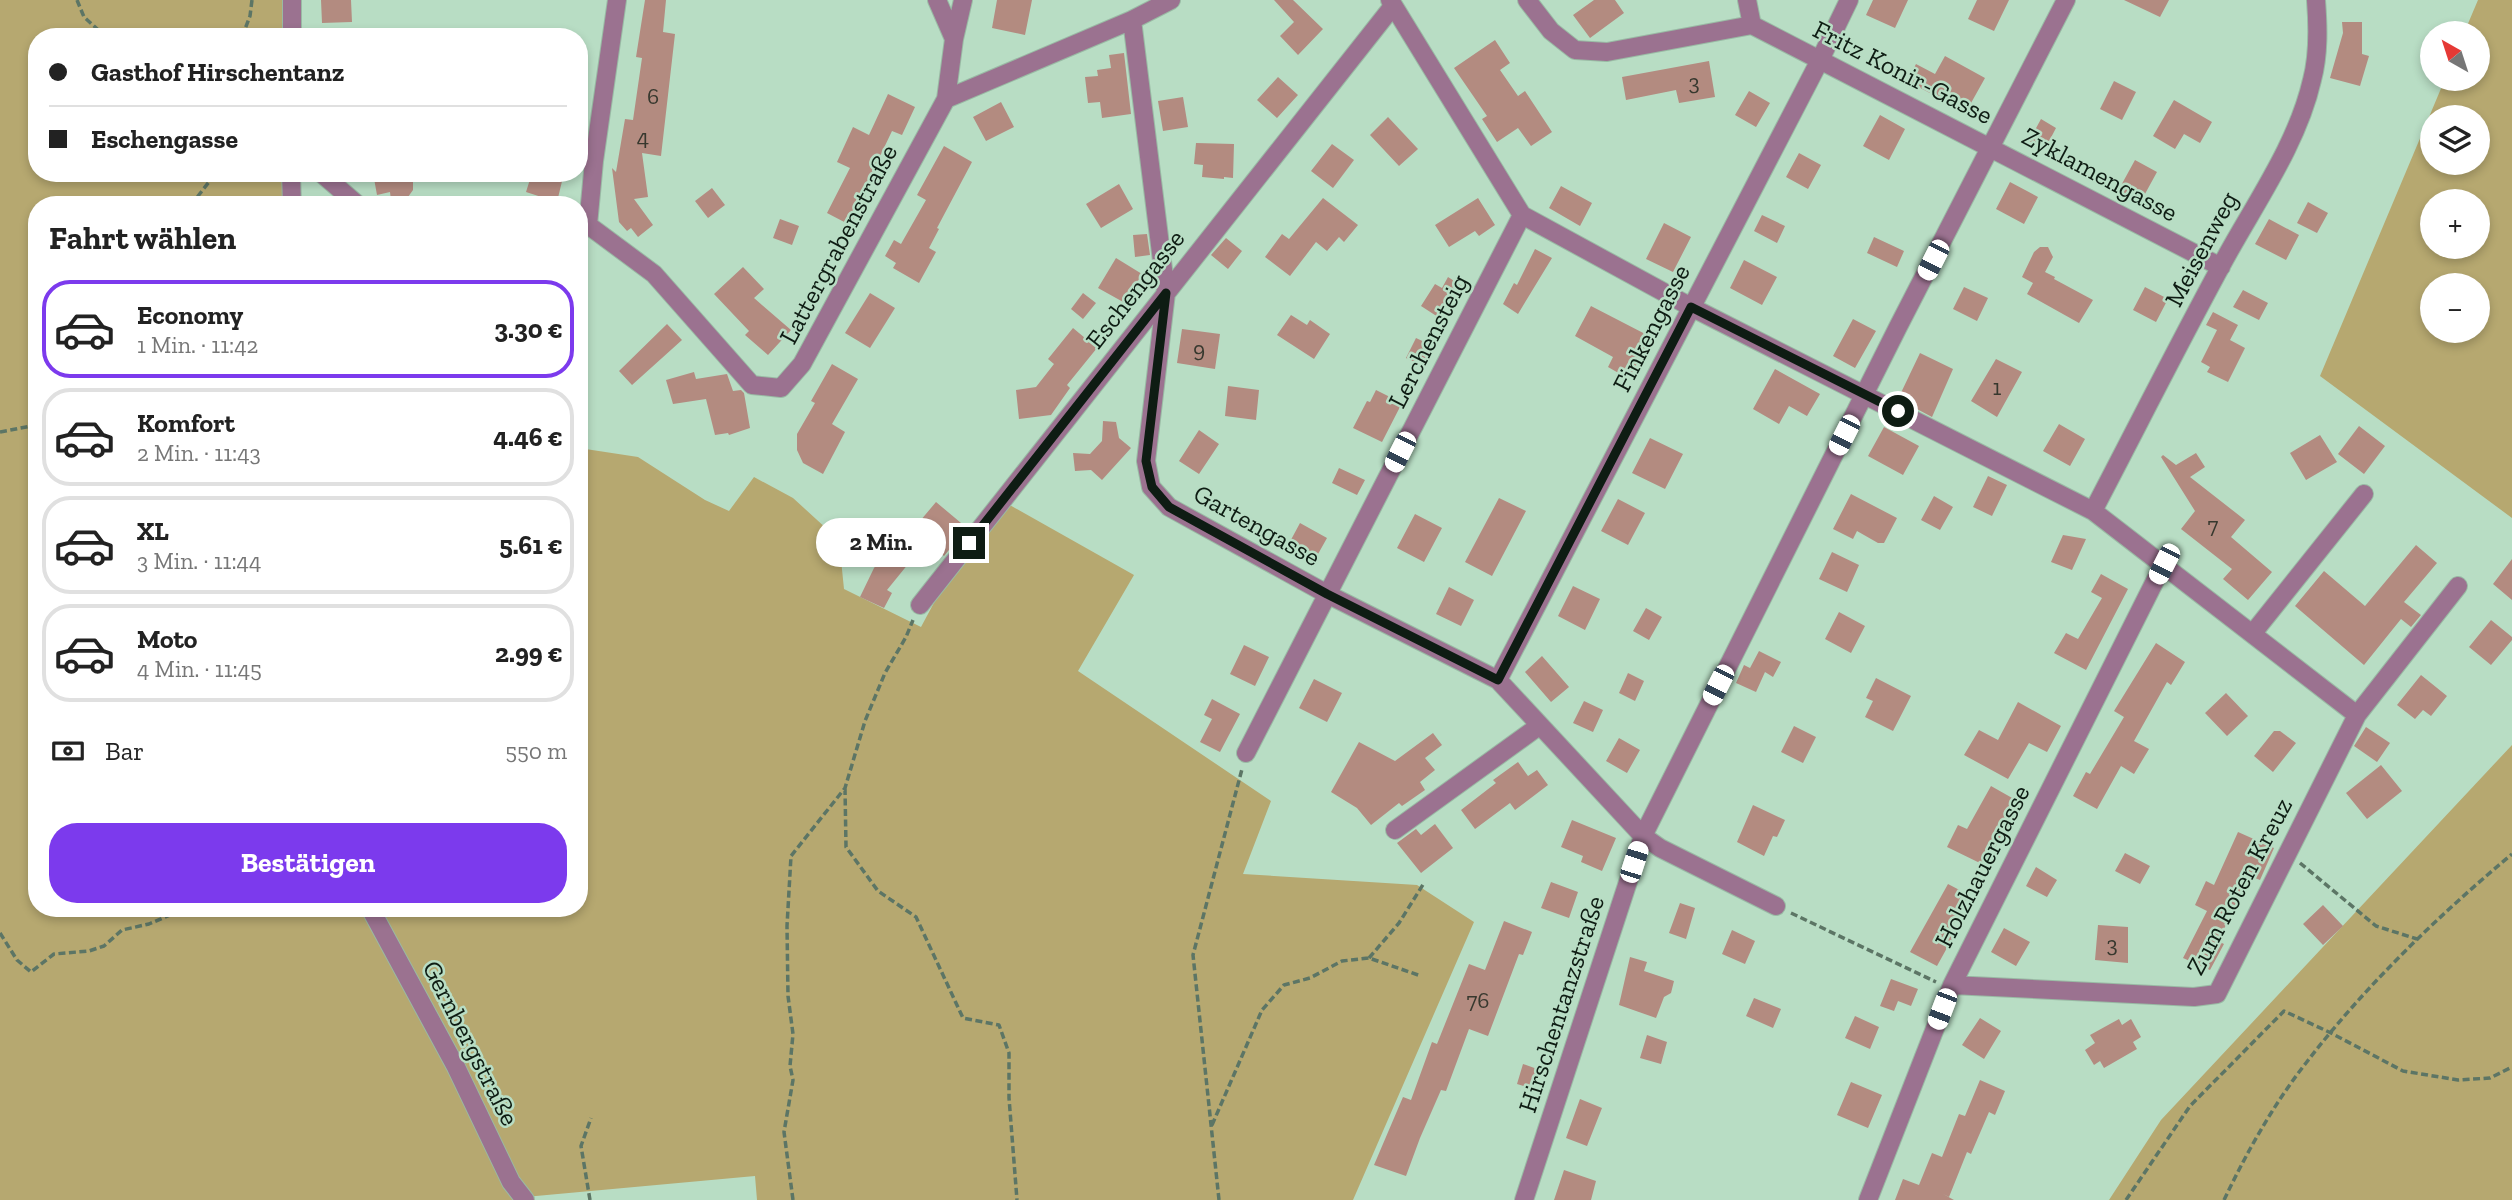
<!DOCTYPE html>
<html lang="de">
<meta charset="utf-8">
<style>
:root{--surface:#fff;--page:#f6f6f6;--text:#222;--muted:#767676;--line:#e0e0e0;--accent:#7c3aed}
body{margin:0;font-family:"Zilla Slab",serif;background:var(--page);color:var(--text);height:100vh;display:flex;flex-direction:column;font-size:26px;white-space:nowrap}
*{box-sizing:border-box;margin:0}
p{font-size:23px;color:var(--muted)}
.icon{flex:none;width:38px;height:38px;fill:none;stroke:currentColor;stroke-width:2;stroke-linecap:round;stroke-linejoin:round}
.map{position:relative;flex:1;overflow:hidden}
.details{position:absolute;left:28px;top:196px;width:560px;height:721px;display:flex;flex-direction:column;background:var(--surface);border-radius:28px;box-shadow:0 4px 10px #0003}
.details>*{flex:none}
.banner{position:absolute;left:28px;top:28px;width:560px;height:154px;border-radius:28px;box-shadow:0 4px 10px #0003;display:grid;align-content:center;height:154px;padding:0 21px;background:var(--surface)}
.needle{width:46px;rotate:321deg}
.fabs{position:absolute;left:2420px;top:21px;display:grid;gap:14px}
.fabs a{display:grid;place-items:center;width:70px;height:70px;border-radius:50%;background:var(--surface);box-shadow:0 4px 10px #0003;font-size:35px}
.end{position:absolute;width:32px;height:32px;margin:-16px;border:9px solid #0e1c13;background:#fff;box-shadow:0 0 0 4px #fff}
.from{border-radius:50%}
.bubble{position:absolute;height:49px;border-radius:24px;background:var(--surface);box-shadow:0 4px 10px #0003;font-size:23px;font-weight:700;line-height:49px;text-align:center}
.car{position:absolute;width:21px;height:42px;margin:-21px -10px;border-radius:9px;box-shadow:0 0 5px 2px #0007;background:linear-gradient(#fff 24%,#345 0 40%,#fff 0 76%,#345 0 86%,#fff 0)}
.banner b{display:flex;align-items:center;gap:24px;height:66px;font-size:26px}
.banner b+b{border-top:2px solid var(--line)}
.banner i{width:18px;height:18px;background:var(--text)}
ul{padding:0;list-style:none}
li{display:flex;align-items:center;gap:21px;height:98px;margin:0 14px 10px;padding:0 7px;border:4px solid var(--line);border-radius:28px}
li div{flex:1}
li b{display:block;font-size:26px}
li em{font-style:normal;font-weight:700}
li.active{border-color:var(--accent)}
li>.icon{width:63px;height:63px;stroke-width:1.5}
h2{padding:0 21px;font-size:32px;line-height:84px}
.pay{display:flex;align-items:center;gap:18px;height:77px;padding:0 21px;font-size:26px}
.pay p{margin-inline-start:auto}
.button{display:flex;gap:14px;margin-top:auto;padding:14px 21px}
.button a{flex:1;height:80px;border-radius:28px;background:var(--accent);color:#fff;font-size:28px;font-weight:700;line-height:80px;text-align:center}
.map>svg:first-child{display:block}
.green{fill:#b6a870;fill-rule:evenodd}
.building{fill:#b38b80}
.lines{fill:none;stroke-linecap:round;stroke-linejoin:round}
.minor-casing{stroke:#99baa4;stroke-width:20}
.path{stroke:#5c7565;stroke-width:3.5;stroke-dasharray:7 3.5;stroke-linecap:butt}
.minor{stroke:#9b7290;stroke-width:18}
.route{stroke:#0e1c13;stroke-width:9}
.labels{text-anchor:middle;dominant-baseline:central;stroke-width:5;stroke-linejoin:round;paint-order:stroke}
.number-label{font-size:23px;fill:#37382e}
.street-label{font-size:26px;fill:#0e1c13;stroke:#b8ddc4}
</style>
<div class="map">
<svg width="2512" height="1200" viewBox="0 0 2512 1200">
<rect width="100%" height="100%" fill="#b8ddc4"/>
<path class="green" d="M0,0H289L290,37H37V173H295L296,205H37V908H579V448L638,457L705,500L729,511L754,477L793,498L839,540L844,589L921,627L943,586L1008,504L1134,575L1078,671L1271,801L1243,874L1417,885L1474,922L1353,1200H757L755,1176L514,1198L513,1200H0Z
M2478,0H2512V518L2320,376L2445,79H2478V33H2464ZM2432,117H2478V163H2432ZM2432,201H2478V247H2432ZM2432,285H2478V331H2432Z
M2512,745V1200H2109L2161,1120Z"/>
<path class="building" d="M321,0H351L352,22L322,23Z
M645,0H666L663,32L675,34L661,156L642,153L648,197L634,199L653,225L638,237L631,228L627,231L619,222L612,168L616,172L625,119L633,120L642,58L636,57Z
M997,0H1032L1025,35L992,28Z
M1274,0H1293L1323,29L1298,55L1280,36L1294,22Z
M1594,0H1615L1624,13L1590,38L1573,15Z
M1873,0H1908L1895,28L1866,15Z
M1977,0H2009L1994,31L1968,19Z
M2124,0H2169L2160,17Z
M2342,22H2362V54L2369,56L2360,86L2330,78L2343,33Z
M1495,40L1510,63L1500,70L1518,96L1525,91L1552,132L1531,146L1518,128L1497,142L1482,119L1487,116L1454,68Z
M1124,53L1131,114L1102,118L1100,102L1088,103L1085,77L1098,76L1097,70L1111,68L1109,55Z
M1945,56L1985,78L1966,112L1907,81L1916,64L1935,74Z
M1709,61L1715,97L1679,103L1676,90L1626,100L1622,77Z
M1278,77L1298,95L1277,118L1257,100Z
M2114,81L2136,92L2122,120L2100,109Z
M1749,91L1770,103L1756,127L1735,115Z
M888,94L915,107L902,135L892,131L862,194L866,196L850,225L827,213L850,168L837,162L853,127L869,135Z
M1183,97L1188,127L1163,131L1158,101Z
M2174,100L2212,122L2200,143L2184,134L2175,149L2153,136Z
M1001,102L1014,127L986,141L973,117Z
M1880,115L1905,129L1889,160L1863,146Z
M1388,117L1418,149L1399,166L1370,135Z
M2041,119L2056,128L2045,149L2029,141Z
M1196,143L1234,144L1233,178L1224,177V179L1202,177L1203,165L1194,164Z
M1332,144L1354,160L1333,188L1311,171Z
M944,146L972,162L937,228L939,229L929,248L936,252L919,283L893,268L896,263L885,256L894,240L901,244L926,200L917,195Z
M1799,153L1821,165L1808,189L1786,177Z
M2135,160L2157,172L2140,203L2118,191Z
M373,173H413V190L403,204L391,200L390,192L377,195Z
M532,173H564L557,202L526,192Z
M2010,182L2038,197L2024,224L1996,209Z
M1119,184L1133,209L1101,228L1086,204Z
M1561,186L1592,203L1580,226L1549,208Z
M712,188L725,205L708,218L695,201Z
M1323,198L1358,225L1344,242L1339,237L1327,251L1316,242L1290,276L1265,257L1282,234L1289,239Z
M1478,198L1495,225L1479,236L1475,231L1449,247L1435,225Z
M2308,202L2328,213L2317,233L2297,223Z
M1762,215L1785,226L1777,243L1754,231Z
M780,219L799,226L792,245L773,238Z
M2269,219L2299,235L2286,260L2255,244Z
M1664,223L1691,237L1673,272L1646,259Z
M1147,234L1150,255L1135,257L1133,235Z
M1874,237L1904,251L1897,267L1867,253Z
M1226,238L1242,251L1228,269L1211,255Z
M2040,247H2048L2053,257L2045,272L2055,277L2054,279L2093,300L2079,323L2027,294L2033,283L2022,277L2034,252Z
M1535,249L1552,258L1518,314L1503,304L1514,283L1517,285Z
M1116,258L1142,274L1125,303L1098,288Z
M1744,260L1777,277L1762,305L1730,288Z
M743,267L764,289L754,298L791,330L768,355L745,335L749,331L714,294Z
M1448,277L1465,288L1453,307L1447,303L1438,317L1421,306L1435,284L1442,288Z
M1964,287L1988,298L1977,321L1953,309Z
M2145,287L2168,299L2156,322L2133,310Z
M2243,290L2268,303L2259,320L2233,307Z
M870,293L895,308L870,348L845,333Z
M1083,293L1096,303L1083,319L1071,309Z
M1591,306L1651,337L1629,379L1608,367L1613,357L1575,336Z
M2213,312L2238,325L2230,340L2245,348L2228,382L2207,372L2210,367L2201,362L2217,330L2206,325Z
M1291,315L1307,325L1310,320L1330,334L1314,359L1277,335Z
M1853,319L1876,331L1855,368L1833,356Z
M667,324L682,340L632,385L619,371Z
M1073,328L1097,348L1067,385L1070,388L1051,415L1019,419L1016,390L1036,387L1054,364L1048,359Z
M1182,329L1220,334L1215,369L1177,363Z
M1416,338L1435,347L1425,367L1406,358Z
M1920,353L1953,369L1932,417L1898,399Z
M1996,359L2022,372L1997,417L1971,401Z
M832,364L858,379L832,424L845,432L823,474L803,463L797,450V434L815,403L811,401Z
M1775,369L1820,394L1807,416L1789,406L1779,424L1753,409Z
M694,372L696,379L727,374L733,391L741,390L744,393L750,428L729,435L728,433L715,435L706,399L673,404L666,380Z
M1228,386L1259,390L1256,420L1225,416Z
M1376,390L1402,403L1382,442L1353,428L1367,401L1370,402Z
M1103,421L1116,422L1119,438L1131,448L1102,480L1091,470L1075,471L1073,453L1090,454L1102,441Z
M2059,424L2085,439L2070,466L2043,451Z
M2359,426L2385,446L2364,474L2338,454Z
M1884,427L1919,446L1903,475L1868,456Z
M1199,430L1219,444L1199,474L1179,461Z
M2320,435L2337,462L2306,480L2290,453Z
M1650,438L1683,454L1665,489L1632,473Z
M2196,453L2205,467L2190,477L2245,520L2231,537L2272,572L2248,600L2223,579L2232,569L2181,529L2195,511L2161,457L2163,455L2176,465Z
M1339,468L1365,480L1357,495L1332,483Z
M1988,476L2007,485L1992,516L1973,507Z
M1851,494L1897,518L1884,543H1878L1857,531L1853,539L1833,529Z
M1934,496L1953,507L1940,530L1921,520Z
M1499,498L1526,511L1492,576L1465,562Z
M1618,499L1645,513L1628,545L1601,531Z
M936,502L967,528L944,556L926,542L887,590L892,593L884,608L860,597L874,568L894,543L899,546Z
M1415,514L1442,528L1424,562L1397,548Z
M1300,523L1327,538L1313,563L1286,549Z
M2063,535L2086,539L2072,570L2051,562Z
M2416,545L2437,563L2404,602L2421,615L2411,627L2401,619L2364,665L2295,606L2324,571L2365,606Z
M1832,552L1859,565L1847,592L1819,579Z
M2512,559V600L2493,584Z
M2101,574L2128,589L2086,670L2054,653L2066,633L2078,639L2102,598L2091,592Z
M1573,586L1600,599L1585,630L1558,616Z
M1449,587L1474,600L1461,626L1436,614Z
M1646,608L1662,617L1649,640L1633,631Z
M1839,612L1865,626L1851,653L1825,639Z
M2491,620L2512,637V640L2491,665L2469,647Z
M2156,643L2185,662L2171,685L2167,682L2134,741L2149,749L2134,774L2121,766L2097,809L2073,796L2086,772L2090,774L2124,717L2114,711Z
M1244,645L1269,657L1255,686L1230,674Z
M1759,651L1781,662L1773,677L1765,672L1756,692L1736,683L1744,665L1750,668Z
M1542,656L1569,687L1551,702L1525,672Z
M1628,673L1644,681L1635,701L1619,693Z
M2421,675L2447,696L2431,716L2423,710L2415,719L2397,705Z
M1876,678L1911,696L1893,731L1865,717L1873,701L1866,698Z
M1314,679L1342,693L1327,722L1299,708Z
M2226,693L2248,716L2227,736L2205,713Z
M1212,699L1240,714L1220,752L1200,742L1212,719L1204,715Z
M1584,701L1603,710L1593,732L1573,723Z
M2018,702L2061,726L2047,752L2029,743L2008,779L1964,755L1979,730L1998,740Z
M1794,726L1816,737L1803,763L1781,752Z
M2366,727L2390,743L2377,762L2354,746Z
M2274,731H2280L2296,743L2273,772L2254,756Z
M1433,733L1442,745L1425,758L1435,770L1420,782L1425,790L1402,806L1399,803L1371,825L1357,808L1331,792L1359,742L1395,761Z
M1619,738L1640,750L1627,773L1606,761Z
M1518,762L1528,776L1537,770L1548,785L1515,810L1510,803L1475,829L1461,810L1496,783L1493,780Z
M2381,765L2402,791L2367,819L2346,793Z
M1991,786L2021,803L2007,829L2005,828L1986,866L1947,847L1958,825L1967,829Z
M1753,805L1785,820L1777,837L1773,836L1764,856L1737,842Z
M1572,820L1616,838L1602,871L1581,862L1583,856L1561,847Z
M1435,824L1453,848L1421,873L1397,843L1416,829L1421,835Z
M2238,832L2274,848L2260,880L2250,876L2218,941L2224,944L2210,970L2183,958L2207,911L2195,905L2206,881L2214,885Z
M2125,853L2150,866L2140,884L2115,871Z
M2036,867L2057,880L2047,897L2026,886Z
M1551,882L1578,892L1569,918L1541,908Z
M1948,884L1969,895L1948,935L1953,937L1937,966L1910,952Z
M1680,903L1695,908L1686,939L1669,933Z
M2323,905L2343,926L2323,945L2303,924Z
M1504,921L1532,932L1523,955L1519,954L1488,1036L1469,1029L1446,1091L1441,1090L1420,1138L1406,1176L1374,1165L1403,1097L1411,1100L1432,1042L1437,1044L1469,964L1485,970Z
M2098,925L2128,927V963L2095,960Z
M2004,928L2030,942L2016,966L1991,952Z
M1732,930L1755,941L1745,964L1722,954Z
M1630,957L1647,962L1644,971L1674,981L1671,993L1664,997L1656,1018L1619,1005Z
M1891,979L1918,989L1911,1006L1898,1001L1894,1011L1880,1006Z
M1754,998L1781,1009L1773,1028L1746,1016Z
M1855,1016L1879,1027L1870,1049L1845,1038Z
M1980,1018L2001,1031L1984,1059L1962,1045Z
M2119,1019L2122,1025L2131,1019L2141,1037L2133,1042L2137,1049L2104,1068L2100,1061L2094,1065L2085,1050L2095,1043L2090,1035Z
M1647,1035L1667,1042L1661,1064L1640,1058Z
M1523,1064L1540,1070L1533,1089L1517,1084Z
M1980,1080L2005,1091L1995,1115L1989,1112L1971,1154L1967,1152L1949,1197L1943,1194L1954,1200H1895L1903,1179L1919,1185L1932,1153L1942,1157L1959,1114L1965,1116Z
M1851,1082L1882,1095L1868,1128L1837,1115Z
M1580,1099L1602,1108L1587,1146L1566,1138Z
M1564,1170L1596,1181L1591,1200H1554Z"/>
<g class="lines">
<defs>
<path id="minor" d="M937,0L954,39
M1390,0L1522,215L1691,307L2093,511L2357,715
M1527,0L1551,31L1575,50L1607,52L1752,25L2221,267
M1747,0L1752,25
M1132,20L1166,293L1146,461L1151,487L1169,507L1327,594L1498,680L1643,836L1660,848L1776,906
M292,37V0
M946,99L954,39L963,0
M291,173L292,205
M321,173L358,205
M588,225L594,161L617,0
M579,232L588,225L654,274L752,385L781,388L802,364L946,99L1132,20L1171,0
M2093,511C2136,429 2177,347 2221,266C2253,206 2297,146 2312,80C2319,54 2318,26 2316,0
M920,605L1393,6
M2253,633L2364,494
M1498,680L1820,60L1849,0
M1246,753L1522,215
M1395,830L1539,726
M370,908L456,1067L511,1182L525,1200
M1952,985L2194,997L2217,994L2357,715L2458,586
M1524,1200L1643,836L1898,327L2066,0
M1868,1200L1952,985L2164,563"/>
</defs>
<use href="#minor" class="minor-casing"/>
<path class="path" d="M77,0L84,17L106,37
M242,37L250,16L252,0
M191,205L216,173
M0,432L31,426L37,417
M845,788L846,847L878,891L916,917L963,1018L999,1025L1009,1053V1098L1017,1200
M2300,863L2376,926L2417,939
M1791,913L1936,982
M0,933L17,960L31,972L54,954L89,951L104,946L122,930L149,924L186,908
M1369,958L1399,923L1424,883
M1212,1125L1262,1010L1284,985L1310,978L1342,961L1369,958L1421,976
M590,1200L581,1146L591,1118
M793,1200L784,1132L793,1080L790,1066L793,1034L788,996L787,926L791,856L845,788L865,721L885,673L906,637L913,620
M1219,1200L1193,955L1242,769
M2126,1200L2190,1106L2284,1011L2331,1033L2403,1071L2458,1080L2490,1078L2512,1067
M2224,1200C2247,1152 2273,1105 2306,1063C2365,986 2438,916 2512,854"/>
<use href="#minor" class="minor"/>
</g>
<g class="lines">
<path class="route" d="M969,543L1166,293L1146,461L1152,487L1169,507L1327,594L1498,680L1691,307L1898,411"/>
</g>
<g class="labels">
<g class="number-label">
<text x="1694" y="82">3</text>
<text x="653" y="96">6</text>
<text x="643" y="137">4</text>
<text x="1199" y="349">9</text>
<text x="1997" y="387">1</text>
<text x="2213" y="525">7</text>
<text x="2112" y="944">3</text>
<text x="1478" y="1000">76</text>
</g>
<g class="street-label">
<text transform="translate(1903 72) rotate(27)">Fritz Konir-Gasse</text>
<text transform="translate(2100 174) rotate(28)">Zyklamengasse</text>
<text transform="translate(838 244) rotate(-62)">Lattergrabenstraße</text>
<text transform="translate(2201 249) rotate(-62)">Meisenweg</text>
<text transform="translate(1135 289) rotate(-52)">Eschengasse</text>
<text transform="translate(1651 328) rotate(-63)">Finkengasse</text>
<text transform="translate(1428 341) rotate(-63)">Lerchensteig</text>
<text transform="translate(1257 525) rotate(29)">Gartengasse</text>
<text transform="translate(1982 866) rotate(-63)">Holzhauergasse</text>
<text transform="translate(2239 886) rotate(-62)">Zum Roten Kreuz</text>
<text transform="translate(1561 1004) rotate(-72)">Hirschentanzstraße</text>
<text transform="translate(471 1043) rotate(63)">Gernbergstraße</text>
</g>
</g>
</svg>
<div class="fabs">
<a><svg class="needle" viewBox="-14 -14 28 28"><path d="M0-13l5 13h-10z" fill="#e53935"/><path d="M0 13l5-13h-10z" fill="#767676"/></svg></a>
<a><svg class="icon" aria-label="layers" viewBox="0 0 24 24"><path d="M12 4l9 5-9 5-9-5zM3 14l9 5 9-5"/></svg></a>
<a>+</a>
<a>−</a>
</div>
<i class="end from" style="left:1898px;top:411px"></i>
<i class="end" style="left:969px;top:543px"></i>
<div class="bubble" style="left:816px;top:518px;width:130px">2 Min.</div>
<i class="car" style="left:1933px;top:260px;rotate:207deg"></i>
<i class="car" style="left:1844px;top:435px;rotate:207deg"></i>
<i class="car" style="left:1400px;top:452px;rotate:207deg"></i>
<i class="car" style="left:2164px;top:564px;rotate:207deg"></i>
<i class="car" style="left:1718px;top:685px;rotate:207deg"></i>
<i class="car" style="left:1634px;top:862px;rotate:18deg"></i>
<i class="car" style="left:1942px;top:1009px;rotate:201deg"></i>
<div class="banner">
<b><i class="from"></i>Gasthof Hirschentanz</b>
<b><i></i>Eschengasse</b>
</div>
<section class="details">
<h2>Fahrt wählen</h2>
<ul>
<li class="active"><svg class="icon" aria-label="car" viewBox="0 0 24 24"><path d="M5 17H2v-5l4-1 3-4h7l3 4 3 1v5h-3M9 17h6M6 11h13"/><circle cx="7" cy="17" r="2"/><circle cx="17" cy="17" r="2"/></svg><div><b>Economy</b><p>1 Min. · 11:42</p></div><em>3.30 €</em></li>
<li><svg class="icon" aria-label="car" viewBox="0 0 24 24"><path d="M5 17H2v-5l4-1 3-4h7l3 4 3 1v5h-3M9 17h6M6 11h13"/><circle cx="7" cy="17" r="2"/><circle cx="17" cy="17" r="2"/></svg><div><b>Komfort</b><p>2 Min. · 11:43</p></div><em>4.46 €</em></li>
<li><svg class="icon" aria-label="car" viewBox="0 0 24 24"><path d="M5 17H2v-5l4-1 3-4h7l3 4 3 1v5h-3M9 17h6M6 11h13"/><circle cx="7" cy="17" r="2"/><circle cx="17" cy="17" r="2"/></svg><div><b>XL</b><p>3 Min. · 11:44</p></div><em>5.61 €</em></li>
<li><svg class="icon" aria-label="car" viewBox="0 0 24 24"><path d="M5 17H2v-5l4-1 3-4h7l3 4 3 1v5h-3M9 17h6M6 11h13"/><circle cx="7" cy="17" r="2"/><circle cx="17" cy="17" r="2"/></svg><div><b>Moto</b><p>4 Min. · 11:45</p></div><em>2.99 €</em></li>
</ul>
<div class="pay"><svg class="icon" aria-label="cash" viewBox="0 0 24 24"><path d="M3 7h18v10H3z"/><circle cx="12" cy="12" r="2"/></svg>Bar<p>550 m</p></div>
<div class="button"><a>Bestätigen</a></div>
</section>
</div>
